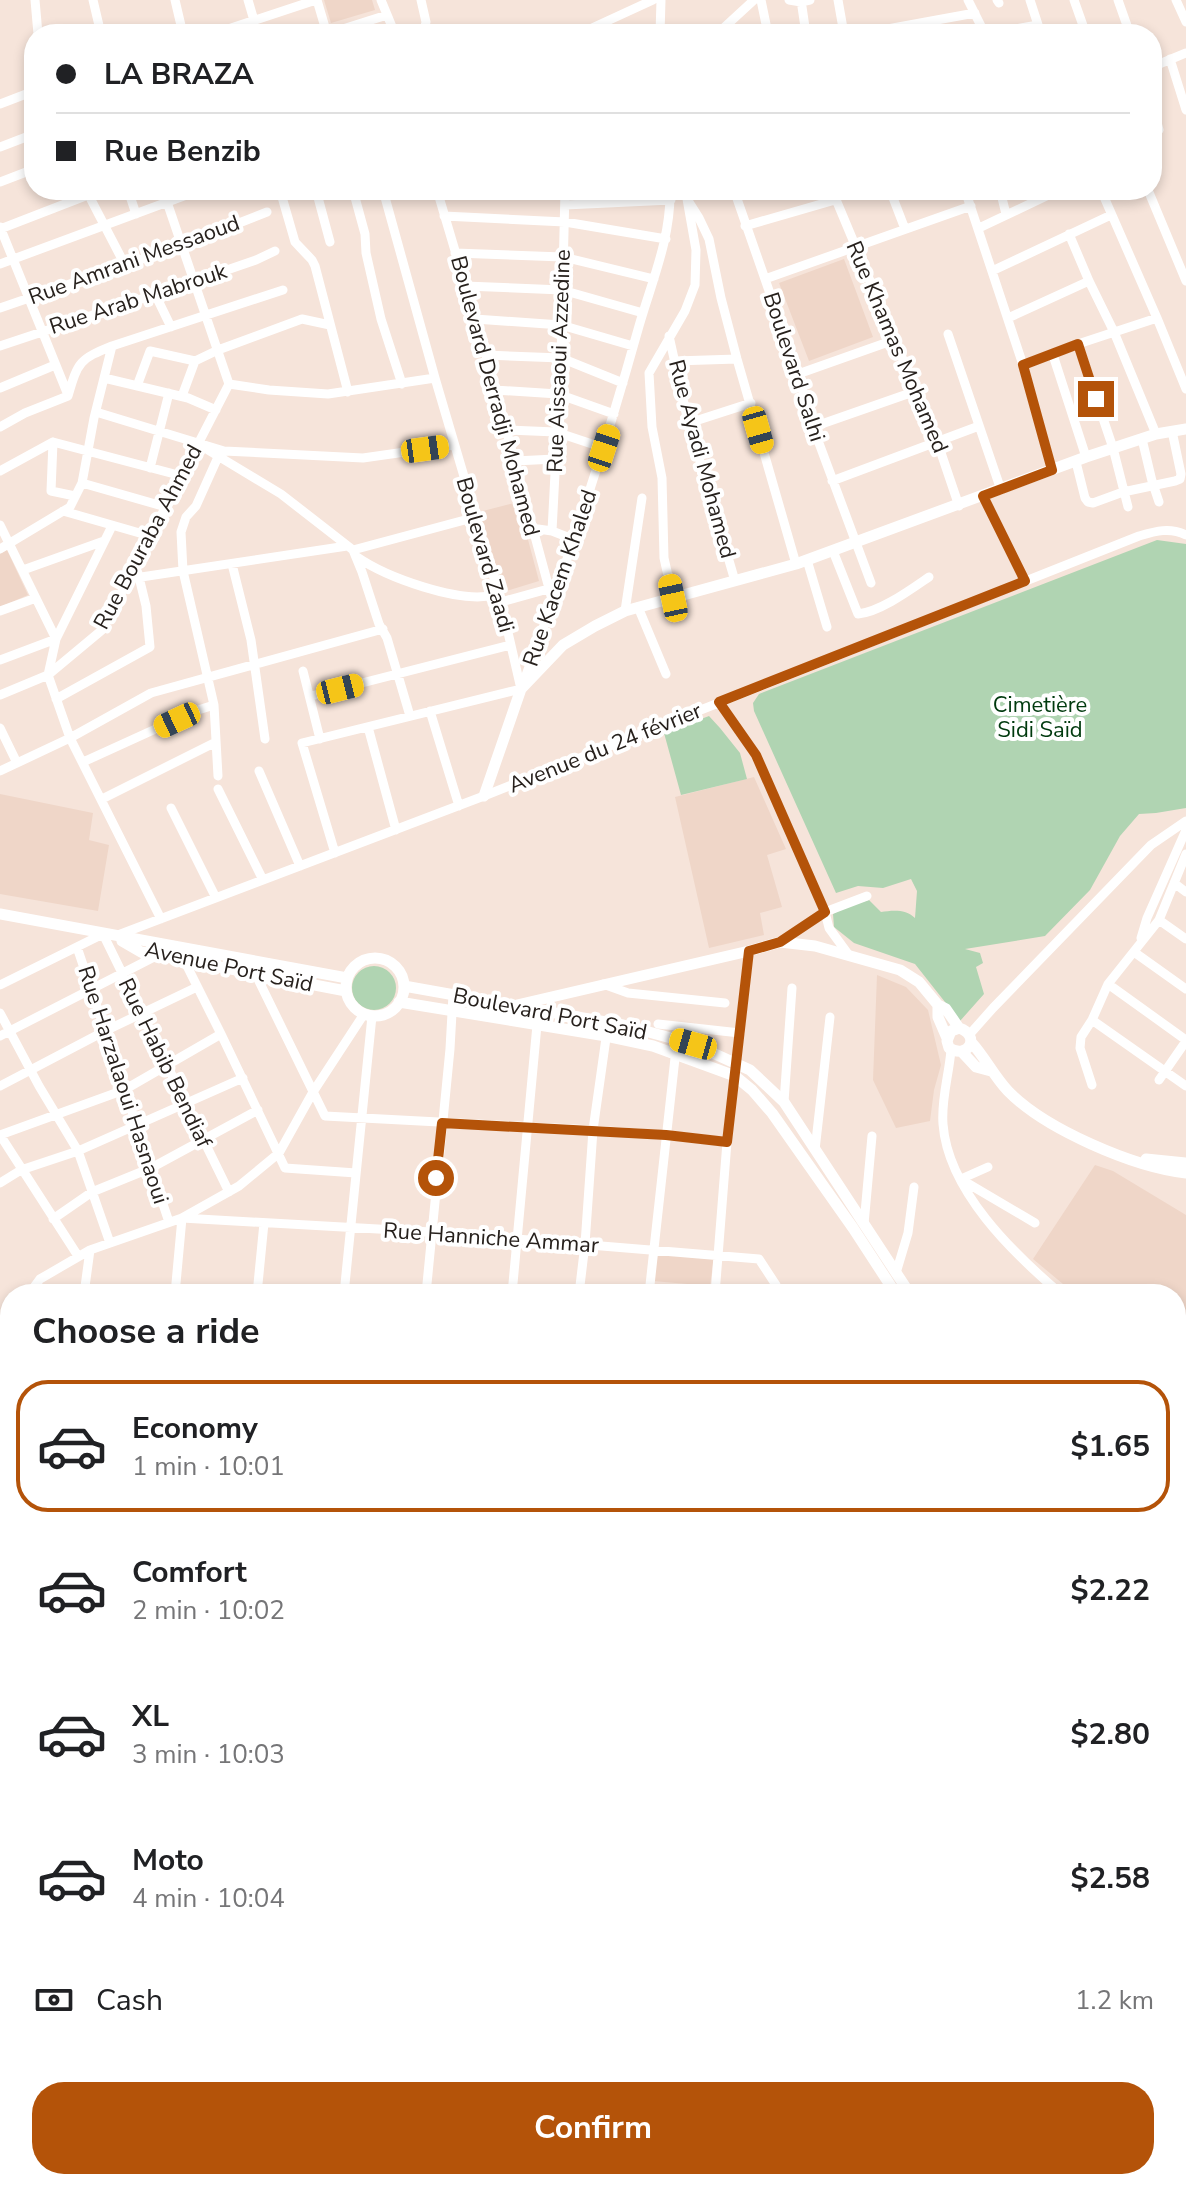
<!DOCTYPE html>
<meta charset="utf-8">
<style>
:root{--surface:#fff;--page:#f2f2f2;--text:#202124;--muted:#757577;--line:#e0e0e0;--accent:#b45309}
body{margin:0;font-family:"Nunito Sans",sans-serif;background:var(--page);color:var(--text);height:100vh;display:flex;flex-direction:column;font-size:30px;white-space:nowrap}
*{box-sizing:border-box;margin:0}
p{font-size:26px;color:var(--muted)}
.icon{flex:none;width:44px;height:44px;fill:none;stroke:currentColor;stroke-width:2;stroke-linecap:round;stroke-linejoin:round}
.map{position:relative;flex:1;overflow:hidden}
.sheet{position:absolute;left:0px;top:1284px;width:1186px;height:906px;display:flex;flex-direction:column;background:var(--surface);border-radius:32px 32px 0 0;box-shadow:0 4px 12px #0003}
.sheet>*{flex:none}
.hud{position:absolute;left:24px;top:24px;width:1138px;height:176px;border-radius:32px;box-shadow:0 4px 12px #0003;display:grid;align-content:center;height:176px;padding:0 32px;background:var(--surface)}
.end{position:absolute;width:36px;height:36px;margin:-18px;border:10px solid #b45309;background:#fff;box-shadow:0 0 0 4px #fff}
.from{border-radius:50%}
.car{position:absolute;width:24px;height:48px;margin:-24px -12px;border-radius:10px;box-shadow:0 0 6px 2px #0007;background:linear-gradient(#f5c518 24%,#345 0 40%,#f5c518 0 76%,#345 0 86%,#f5c518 0)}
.hud b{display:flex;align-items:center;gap:28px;height:76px;font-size:30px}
.hud b+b{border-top:2px solid var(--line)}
.hud i{width:20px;height:20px;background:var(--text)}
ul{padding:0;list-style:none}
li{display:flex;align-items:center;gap:24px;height:132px;margin:0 16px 12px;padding:0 16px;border:4px solid transparent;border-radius:32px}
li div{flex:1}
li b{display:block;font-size:30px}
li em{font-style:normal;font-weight:700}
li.current{border-color:var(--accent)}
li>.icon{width:72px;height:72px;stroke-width:1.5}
h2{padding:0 32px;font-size:36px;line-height:96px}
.pay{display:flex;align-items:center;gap:20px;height:88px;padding:0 32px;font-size:30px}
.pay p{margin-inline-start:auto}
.action{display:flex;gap:16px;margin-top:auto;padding:16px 32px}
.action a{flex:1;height:92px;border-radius:32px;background:var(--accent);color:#fff;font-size:32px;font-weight:700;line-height:92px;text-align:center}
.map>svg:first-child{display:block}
.built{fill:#efd6c8}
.green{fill:#b0d4b2}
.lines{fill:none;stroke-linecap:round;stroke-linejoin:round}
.minor{stroke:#fff;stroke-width:9}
.major{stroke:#fff;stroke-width:11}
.tram{stroke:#887d76;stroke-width:2}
.rail{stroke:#887d76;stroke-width:3;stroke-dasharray:12 6;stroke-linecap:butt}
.route{stroke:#b45309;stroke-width:10}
.labels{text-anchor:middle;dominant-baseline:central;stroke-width:8;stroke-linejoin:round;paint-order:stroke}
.street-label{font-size:22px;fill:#27211d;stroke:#fff}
.park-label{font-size:22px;fill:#003a0e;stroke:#fff}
</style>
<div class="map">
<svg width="1186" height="2189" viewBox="0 0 1186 2189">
<rect width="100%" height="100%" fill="#f6e4da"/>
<path class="built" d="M324,0H372L375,10L331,23Z
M844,259L873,337L809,361L779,283Z
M518,502L539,581L503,592L479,512Z
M7,550L28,595L0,607V554Z
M754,777L786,849L767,855L782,907L760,913L764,935L709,948L675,797Z
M0,794L93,813L89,840L109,845L98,911L0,894Z
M877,975L906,987L928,1010L941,1065L934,1090L930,1121L896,1128L873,1080Z
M1095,1165L1113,1171L1186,1215V1314L1176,1329V1294H1075L1033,1259Z
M656,1253L714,1257L710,1286L653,1281Z
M10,1823V1915L0,1916V1826Z
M151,2180H233V2189H151Z
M653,2180H730L737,2189H647Z"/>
<path class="green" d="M1157,540L1186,544V808L1156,813L1139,814L1120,836L1090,890L1045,936L965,949L980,953L983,963L976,967L984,994L960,1021L915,964L854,943L834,927L833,914L848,906L869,900L881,912C893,910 906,909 915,918L917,891L911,879L883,888L858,886L836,893L754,711L753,703L759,694Z
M709,716L720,728L740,753L747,779L681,795L664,733Z
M352 988a22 22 0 1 1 44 0a22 22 0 1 1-44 0Z
M1179,1487L1186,1491V1583H1176V1493Z"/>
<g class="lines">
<path class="minor" d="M35,0L38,34
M93,0L101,34
M175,0L183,34
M248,0L258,34
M317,0L327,34
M381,0L395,34
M421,0L426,22L423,34
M761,0L768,34
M789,0L801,2L810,0
M801,0L806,34
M838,0L844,34
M968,0L985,34
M997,0L999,3
M1030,0L1041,34
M1074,0L1086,34
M1118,0L1130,34
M1176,0L1186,22
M882,30L975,13
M213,34L316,0
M327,34L387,15
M579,34L653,0
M660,34L661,0
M717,34L754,0
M986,34L1038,25
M1170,59L1186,110
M1152,67L1186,53
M0,104L34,91
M1152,104L1159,130
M0,147L34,134
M0,182L34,169
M86,190L125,265
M128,190L136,214
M280,190L295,242L312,260L315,266L348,392
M316,190L330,242
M353,190L365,234L366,253L381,319L402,384
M383,190L435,378L501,602L521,689
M437,190L486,355L553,603
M685,190L687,199L699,218L709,239L721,298L737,359L796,564
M734,190L798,374L813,427L871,583
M832,190L937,441L959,506
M890,190L905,229
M965,190L1023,365L1052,470
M1000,190L1006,214
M1101,190L1157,318L1186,389
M1148,190L1186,281
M167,202L229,384
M565,205L671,200
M444,216L565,222L666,239
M745,226L835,200
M0,227L68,395
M979,228L1059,190
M0,229L88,195
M1069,234L1089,281L1114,332L1156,434
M455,253L563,257L654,279
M0,264L200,190
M992,271L1111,215
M765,279L971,206
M465,286L562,290L643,313
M155,294L171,327
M0,308L183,245L267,212
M1008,318L1089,281
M475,319L561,325L633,346
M948,334L1001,490
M669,336L687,417L735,581
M1078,344L1113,448L1128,507
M0,346L195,281L256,260L275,251
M486,355L561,358L623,383
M1053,355L1086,457
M195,361L218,350L302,319L330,325
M675,361L737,359
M1023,365L1078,344L1157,318
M798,374L894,340
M104,378L188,398L216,410
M229,384L269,390L328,394L435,378
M137,386L150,351L195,361L182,396
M0,388L55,365
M495,390L558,394L614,414
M96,412L224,451L363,458L454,445
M689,423L751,403
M0,427L25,413L68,396C78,361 80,359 112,346L283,290
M813,427L916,391
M506,430L556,432L604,448
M1142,439L1152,481L1159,502
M53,442L51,491L75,496
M208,450L281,494L353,550L362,572L379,624L387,638L410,716
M515,461L555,459
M1076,462L1085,498L1088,502L1093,503L1123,492L1175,481L1180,479L1181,474L1172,431
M150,468L169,393
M0,471L53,442L182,476
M832,481L979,426
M82,483L166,507
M983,496L1025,581
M63,511L150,536
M0,525L56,639L0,660
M531,528L552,531L575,540
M552,531L561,358L565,190
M0,549L70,507L82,483L94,418L112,346
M353,550L476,517
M833,551L858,614C880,612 910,590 929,577
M357,557C386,577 459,604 494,595L501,602L548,589
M807,560L827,627
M232,564L251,640L265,739
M23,570L104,541
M128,579L347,546
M673,598L664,558L662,478L652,427L649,373L685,311L695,285L696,250L687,199
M638,607L666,674
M0,611L36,598
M625,611L642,498
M303,671L320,739
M48,675L70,738L161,919
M48,675L56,639L112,526
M522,686C566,567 605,448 639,326C652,281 671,238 670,190
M0,695L48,675L102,630L229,384
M311,696L510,645
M56,699L150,647L146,606L138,573
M719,702L756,755L825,912L829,928L848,954
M430,711L459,806
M368,727L396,830
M0,728L17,763
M83,762L195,711L214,705
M0,771L70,738L151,693L383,629
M259,771L300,866
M218,776L214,705L183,571L181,532L186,517L196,506L218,457
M218,789L263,880
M102,799L216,742
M171,808L216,898
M335,853L302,743L521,689
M1174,883L1186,892
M1159,920L1186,939
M118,935L484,796L1139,536C1156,531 1170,527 1186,535
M1141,938L1147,918L1186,830
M780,942L825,912L867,896
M77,947L169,1222
M1134,952L1186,989
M183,958L221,1034L285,1168L356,1173
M254,971L325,1116L593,1130L666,1135L727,1142
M603,984L628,993L725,1003
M1108,984L1186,1040
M0,985L103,934L229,1192
M0,1013L39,1086L78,1151L110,1243
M1092,1020L1186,1086
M658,1024L740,1033
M969,1035L993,1008L1151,845L1186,821
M0,1036L158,955
M951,1050C949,1075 941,1099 943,1124C948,1191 1013,1253 1061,1294
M1159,1080L1186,1041
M1092,1085L1080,1048L1081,1037L1092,1020L1108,984L1159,920L1186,854
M0,1086L105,1031L197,987
M784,1102L792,988
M0,1135L124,1090L221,1034
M0,1135L78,1256
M815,1150L830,1017
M961,1179L988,1167
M962,1180L1035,1223
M0,1183L21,1170L78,1151L243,1078
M53,1219L92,1192L151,1168L258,1110
M864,1224L872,1136
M896,1273L908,1233L914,1187
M29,1294L40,1279L90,1250L182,1218L239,1186L279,1153L313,1092L364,1014
M84,1294L90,1250
M175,1294L182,1218L431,1232L759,1259L776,1285L779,1294
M257,1294L264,1223
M344,1294L372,1016
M426,1294L450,1049L453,995
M512,1294L537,1025L535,1010
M579,1294L585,1244L593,1130L607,1031
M649,1294L677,1040
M715,1294L727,1142L749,951
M0,1328L10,1317
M1176,1342L1186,1324
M1176,1369L1186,1363
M0,1408L10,1409
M1176,1434L1186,1453
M1176,1482L1186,1480
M0,1624L10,1623
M0,1693L10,1692
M0,1754L10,1751
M0,2035L10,2036
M1176,2039L1186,2056
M0,2113L10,2115
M1176,2160L1186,2179
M46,2180V2189
M94,2180V2189
M145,2180L146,2189
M391,2180L444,2189
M456,2180L480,2189
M539,2180C556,2185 569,2186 586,2180
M787,2180L794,2189
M815,2180L819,2189
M931,2180L936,2189
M1033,2180L1041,2189
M279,2189L297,2180
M305,2189L324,2182L339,2180
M522,2189L524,2180
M1162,2189L1175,2180"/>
<path class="major" d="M484,796L521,689L563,645L595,626L625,611L796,564L1086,457L1156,434L1186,429
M0,914L347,978
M122,941L141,952L346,991
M346 987a29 29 0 1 1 58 0a29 29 0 1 1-58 0Z
M404,986L623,1025L693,1044L750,1070L784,1102L910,1294
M399,1002L606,1036L653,1046L735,1076L752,1090L772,1113L853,1228L896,1294
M517,1005L749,951L780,942L815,946L900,970L919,982L938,1005L946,1009L959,1028C981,1035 969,1060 949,1048L947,1041L951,1031L959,1028
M938,1005V1017L947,1038
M971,1042C985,1057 993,1075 1008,1091C1045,1129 1133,1167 1186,1173
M962,1052L976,1067L991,1071
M1146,1159L1186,1163
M0,1505H10
M0,1516L10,1517
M1176,1593H1186
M1176,1606H1186
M1176,1759L1186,1753
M1176,1770L1186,1764
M621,2189L627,2180
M633,2189L639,2180"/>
<path class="tram" d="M0,1508L10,1509
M1176,1600L1186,1601"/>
<path class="rail" d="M0,1867L10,1865
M7,1888L10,1887
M1176,2068L1186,2085"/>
</g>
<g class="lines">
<path class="route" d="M436,1178L442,1123L666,1135L727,1142L749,951L780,942L825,912L756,755L719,702L1025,581L983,496L1052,470L1023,365L1078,344L1096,399"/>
</g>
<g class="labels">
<g class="street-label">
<text transform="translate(134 260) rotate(-20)">Rue Amrani Messaoud</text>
<text transform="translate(138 299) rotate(-18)">Rue Arab Mabrouk</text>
<text transform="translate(897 347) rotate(67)">Rue Khamas Mohamed</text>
<text transform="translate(559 361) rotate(-88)">Rue Aissaoui Azzedine</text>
<text transform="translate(794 367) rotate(72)">Boulevard Salhi</text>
<text transform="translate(495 396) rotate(75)">Boulevard Derradji Mohamed</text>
<text transform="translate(702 459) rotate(75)">Rue Ayadi Mohamed</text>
<text transform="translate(148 537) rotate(-62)">Rue Bouraba Ahmed</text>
<text transform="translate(485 555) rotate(74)">Boulevard Zaadi</text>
<text transform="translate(560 578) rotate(-71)">Rue Kacem Khaled</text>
<text transform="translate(605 748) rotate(-22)">Avenue du 24 février</text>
<text transform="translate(229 967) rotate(12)">Avenue Port Saïd</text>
<text transform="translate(550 1014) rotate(11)">Boulevard Port Saïd</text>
<text transform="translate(165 1063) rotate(64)">Rue Habib Bendiaf</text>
<text transform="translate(123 1085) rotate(72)">Rue Harzalaoui Hasnaoui</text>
<text transform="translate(491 1238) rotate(4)">Rue Hanniche Ammar</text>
</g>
<g class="park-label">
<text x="1040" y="705">Cimetière<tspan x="1040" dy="25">Sidi Saïd</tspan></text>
</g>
</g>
</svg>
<i class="end from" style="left:436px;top:1178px"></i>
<i class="end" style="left:1096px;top:399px"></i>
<i class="car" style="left:758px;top:430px;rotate:164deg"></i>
<i class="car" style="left:604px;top:448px;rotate:18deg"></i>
<i class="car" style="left:425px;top:449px;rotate:82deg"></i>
<i class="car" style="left:673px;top:598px;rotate:348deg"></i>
<i class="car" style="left:340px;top:689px;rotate:76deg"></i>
<i class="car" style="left:177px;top:720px;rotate:245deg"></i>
<i class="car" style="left:693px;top:1044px;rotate:286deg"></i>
<div class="hud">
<b><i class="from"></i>LA BRAZA</b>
<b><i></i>Rue Benzib</b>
</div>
<section class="sheet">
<h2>Choose a ride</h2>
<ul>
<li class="current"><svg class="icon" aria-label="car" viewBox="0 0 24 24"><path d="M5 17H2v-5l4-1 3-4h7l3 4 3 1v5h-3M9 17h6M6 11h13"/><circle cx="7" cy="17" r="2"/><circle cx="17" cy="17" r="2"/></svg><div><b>Economy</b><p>1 min · 10:01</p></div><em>$1.65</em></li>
<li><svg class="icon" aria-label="car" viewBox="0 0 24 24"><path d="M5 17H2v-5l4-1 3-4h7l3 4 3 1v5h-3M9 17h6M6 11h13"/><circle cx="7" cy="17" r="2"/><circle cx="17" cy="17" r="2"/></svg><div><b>Comfort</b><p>2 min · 10:02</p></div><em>$2.22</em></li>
<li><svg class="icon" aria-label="car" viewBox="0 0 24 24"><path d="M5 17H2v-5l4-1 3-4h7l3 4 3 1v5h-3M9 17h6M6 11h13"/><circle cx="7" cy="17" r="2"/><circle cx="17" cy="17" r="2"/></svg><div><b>XL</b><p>3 min · 10:03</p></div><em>$2.80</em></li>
<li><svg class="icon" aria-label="car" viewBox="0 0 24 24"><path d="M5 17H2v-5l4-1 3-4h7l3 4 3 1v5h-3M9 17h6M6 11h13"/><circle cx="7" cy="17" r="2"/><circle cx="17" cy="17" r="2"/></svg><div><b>Moto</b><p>4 min · 10:04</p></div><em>$2.58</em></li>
</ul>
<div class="pay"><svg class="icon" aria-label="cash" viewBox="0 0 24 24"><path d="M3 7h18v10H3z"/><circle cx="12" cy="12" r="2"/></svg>Cash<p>1.2 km</p></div>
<div class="action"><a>Confirm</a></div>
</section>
</div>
